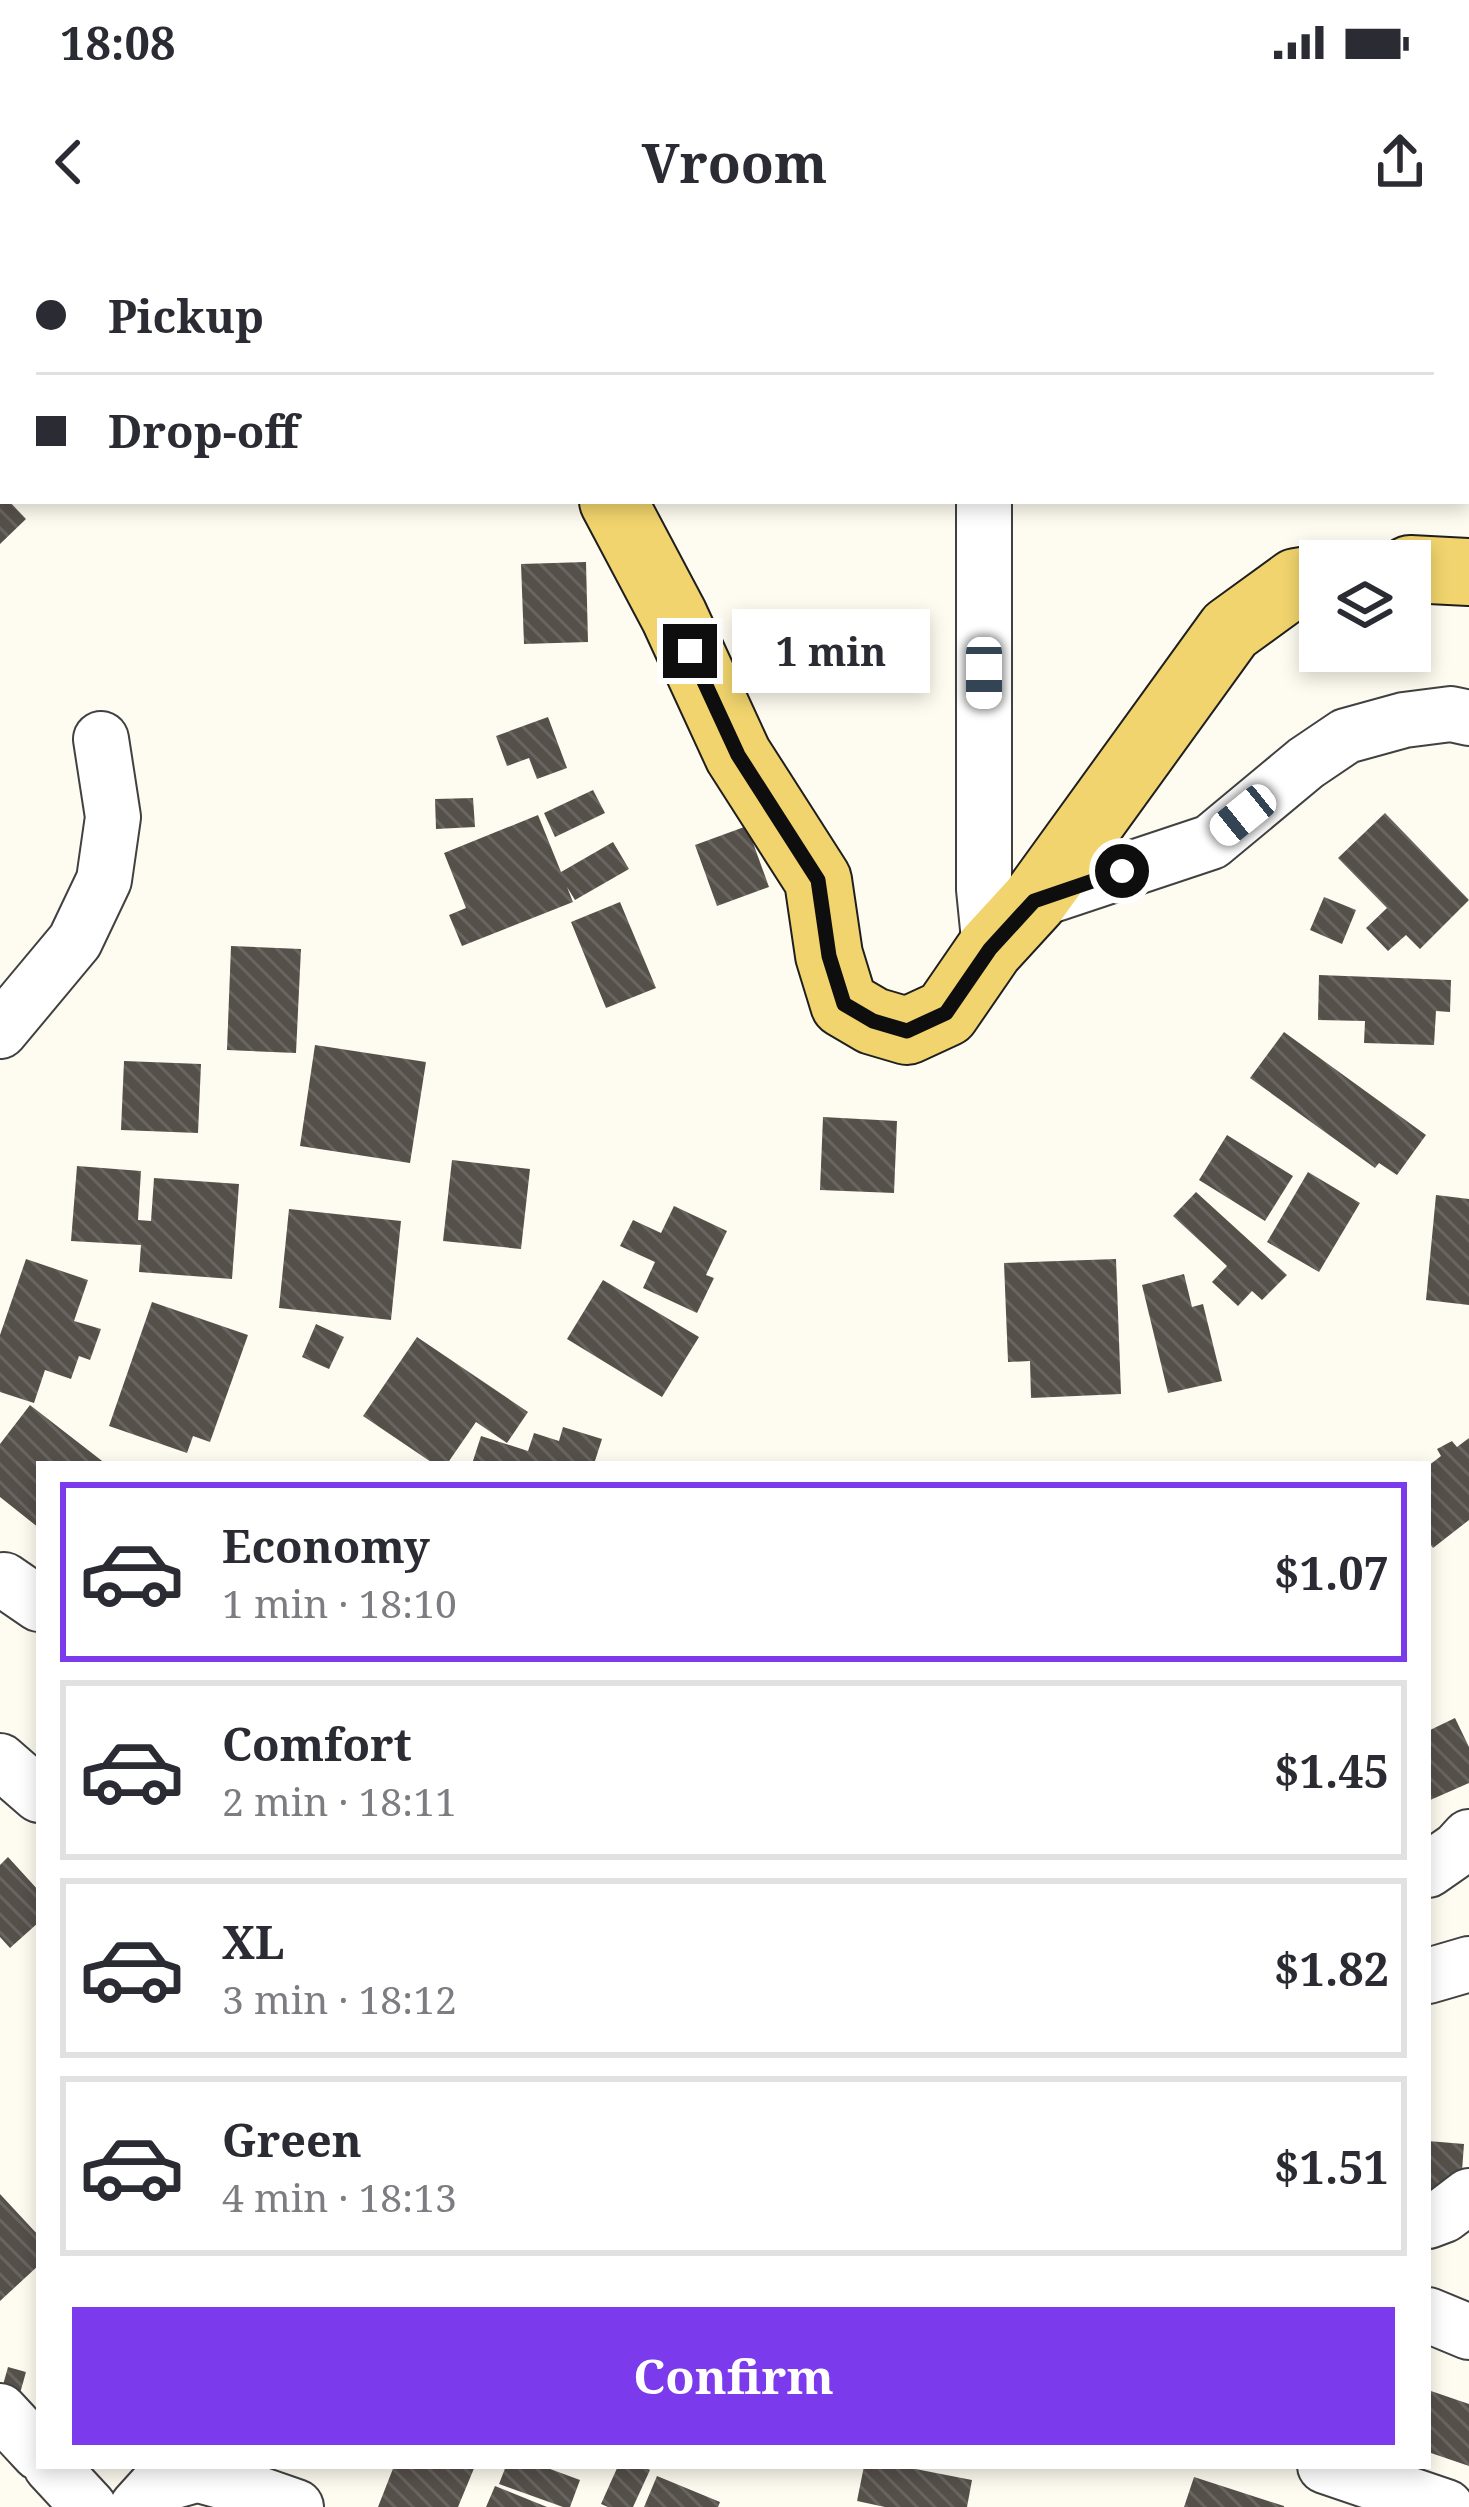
<!DOCTYPE html>
<meta charset="utf-8">
<style>
:root{--surface:#fff;--page:#f2f2f3;--text:#2b2b33;--muted:#7c7c81;--line:#e1e1e2;--accent:#7c3aed}
body{margin:0;font-family:"Noto Serif",serif;background:var(--page);color:var(--text);height:100vh;display:flex;flex-direction:column;font-size:45px;white-space:nowrap}
*{box-sizing:border-box;margin:0}
p{font-size:39px;color:var(--muted)}
.icon{flex:none;width:66px;height:66px;fill:none;stroke:currentColor;stroke-width:2;stroke-linecap:round;stroke-linejoin:round}
.map{position:relative;flex:1;overflow:hidden}
.details{position:absolute;left:36px;top:1221px;width:1395px;height:1008px;display:flex;flex-direction:column;background:var(--surface);border-radius:0px;box-shadow:0 6px 18px #0003}
.details>*{flex:none}
.banner{position:absolute;left:0px;top:0px;width:1470px;height:264px;box-shadow:0 6px 18px #0003;display:grid;align-content:center;height:264px;padding:0 36px;background:var(--surface)}
.controls{position:absolute;left:1299px;top:300px;display:grid;gap:24px}
.controls a{display:grid;place-items:center;width:132px;height:132px;border-radius:0px;background:var(--surface);box-shadow:0 6px 18px #0003;font-size:60px}
.end{position:absolute;width:54px;height:54px;margin:-27px;border:15px solid #0e0e0e;background:#fff;box-shadow:0 0 0 6px #fff}
.from{border-radius:50%}
.bubble{position:absolute;height:84px;border-radius:0px;background:var(--surface);box-shadow:0 6px 18px #0003;font-size:39px;font-weight:700;line-height:84px;text-align:center}
.car{position:absolute;width:36px;height:72px;margin:-36px -18px;border-radius:15px;box-shadow:0 0 9px 3px #0007;background:linear-gradient(#fff 24%,#345 0 40%,#fff 0 76%,#345 0 86%,#fff 0)}
.banner b{display:flex;align-items:center;gap:42px;height:114px;font-size:45px}
.banner b+b{border-top:3px solid var(--line)}
.banner i{width:30px;height:30px;background:var(--text)}
ul{padding:21px 0 0;list-style:none}
li{display:flex;align-items:center;gap:36px;height:180px;margin:0 24px 18px;padding:0 12px;border:6px solid var(--line);border-radius:0px}
li div{flex:1}
li b{display:block;font-size:45px}
li em{font-style:normal;font-weight:700}
li.active{border-color:var(--accent)}
li>.icon{width:108px;height:108px;stroke-width:1.5}
.primary-button{display:flex;gap:24px;margin-top:auto;padding:24px 36px}
.primary-button a{flex:1;height:138px;border-radius:0px;background:var(--accent);color:#fff;font-size:48px;font-weight:700;line-height:138px;text-align:center}
.status{display:flex;justify-content:space-between;align-items:center;height:84px;padding:0 60px;background:var(--surface);direction:ltr}
.status svg{height:33px;fill:currentColor}
header{display:flex;justify-content:space-between;align-items:center;height:156px;padding:0 36px;background:var(--surface);font-size:54px;font-weight:700}
.map>svg:first-child{display:block}
.building{fill:url(#building-back-hatch)}
.lines{fill:none;stroke-linecap:round;stroke-linejoin:round}
.minor-casing{stroke:#414141;stroke-width:58}
.major-casing{stroke:#1f1f1f;stroke-width:70}
.minor{stroke:#fff;stroke-width:54}
.major{stroke:#f1d46d;stroke-width:66}
.route{stroke:#0e0e0e;stroke-width:15}
</style>
<div class="status"><b>18:08</b><svg viewBox="0 0 49 12"><path d="M0 12V9h3v3zM5 12V6h3v6zM10 12V3h3v9zM15 12V0h3v12zM26 1h20v11H26zM47 4h2v5h-2z"/></svg></div>
<header><svg class="icon" aria-label="back" viewBox="0 0 24 24"><path d="M15 5l-7 7 7 7"/></svg>Vroom<svg class="icon" aria-label="share" viewBox="0 0 24 24"><path d="M12 15V3M7 8l5-5 5 5M5 13v7h14v-7"/></svg></header>
<div class="map">
<svg width="1469" height="2267" viewBox="0 0 1469 2267">
<defs>
<pattern id="building-back-hatch" width="6" height="6" patternUnits="userSpaceOnUse" patternTransform="scale(3)"><rect width="6" height="6" fill="#56504b"/><path d="M-1 5l2 2M0 0l6 6M5-1l2 2" fill="none" stroke="#696561"/></pattern>
</defs>
<rect width="100%" height="100%" fill="#fefcf0"/>
<path class="building" d="M0,261H9L26,279L0,304Z
M586,322L588,402L524,404L521,324Z
M548,477L567,528L537,539L529,518L507,526L496,496Z
M593,550L605,573L555,597L544,573Z
M473,558L475,587L436,589L435,559Z
M1385,573L1469,660L1420,709L1406,695L1388,711L1366,688L1387,668L1338,618Z
M538,575L561,632L613,602L629,629L575,660L567,647L573,662L462,706L449,675L466,668L444,613Z
M747,586L769,647L717,666L695,605Z
M1324,657L1356,670L1342,704L1310,690Z
M620,662L656,748L606,768L571,682Z
M231,706L301,709L296,813L227,810Z
M1319,735L1451,740L1450,772L1436,771L1434,805L1364,803L1365,781L1318,780Z
M1284,792L1426,895L1397,935L1379,923L1375,928L1250,838Z
M315,805L426,822L410,923L300,906Z
M124,821L201,824L198,893L121,890Z
M823,877L897,881L894,953L820,950Z
M1227,895L1293,936L1265,981L1199,940Z
M452,920L530,929L521,1009L443,1001Z
M77,926L141,931L138,980L151,981L154,938L239,944L232,1039L139,1032L141,1005L71,1001Z
M1308,932L1360,963L1319,1032L1267,1002Z
M1196,952L1287,1035L1262,1060L1252,1051L1238,1066L1212,1042L1227,1026L1173,976Z
M1436,955L1469,959V1065L1426,1060Z
M674,966L727,991L706,1035L714,1038L697,1073L643,1048L655,1022L620,1006L633,980L661,993Z
M289,969L401,981L391,1080L279,1068Z
M26,1019L88,1040L74,1081L101,1089L90,1120L79,1116L71,1139L45,1130L34,1163L0,1152V1095Z
M1116,1019L1121,1154L1031,1158L1030,1121L1008,1122L1004,1023Z
M1184,1034L1192,1067L1203,1064L1222,1141L1168,1153L1142,1045Z
M603,1040L699,1097L662,1157L567,1099Z
M152,1062L248,1095L210,1202L193,1196L187,1213L109,1186Z
M316,1084L344,1097L329,1129L302,1117Z
M417,1097L528,1172L507,1203L476,1182L447,1224H434L363,1176Z
M30,1165L106,1224H39V1288L0,1257V1204Z
M563,1187L602,1199L594,1224H472L481,1196L528,1211L534,1193L559,1201Z
M1469,1198V1280L1433,1308L1428,1301V1226L1441,1216L1437,1209L1452,1201L1457,1207Z
M1455,1478L1469,1507V1543L1428,1561V1491Z
M8,1617L39,1651V1682L10,1708L0,1697V1625Z
M1428,1901L1464,1904L1462,1931L1428,1988Z
M0,1954L39,1996V2025L0,2061Z
M8,2127L26,2132L19,2157L1,2152Z
M1428,2150L1469,2164V2226L1428,2212Z
M394,2226H475L458,2267H378Z
M506,2226H542L580,2240L570,2267H563L499,2244Z
M618,2226H642L650,2230L633,2267H608L601,2264Z
M864,2226H900L972,2240L967,2267H885L857,2261Z
M657,2236L720,2262L718,2267H644Z
M1194,2237L1284,2266V2267H1184Z
M495,2246L547,2267H486Z"/>
<g class="lines">
<defs>
<path id="minor" d="M958,0L959,3
M984,261V649L990,709
M1034,661L1211,602L1306,523L1346,496L1404,480L1451,474L1469,478
M0,791L75,701L104,640L113,577L101,499
M4,1340L39,1364
M0,1521L39,1555
M1428,1630L1458,1609L1469,1597
M1428,1736L1469,1724
M1428,1981L1444,1975L1469,1956
M1428,2075L1469,2092
M0,2171L39,2213
M51,2226L89,2267
M166,2226L221,2241L296,2267
M1325,2226L1446,2267
M137,2267L156,2246L196,2235"/>
<path id="major" d="M488,0L489,3
M613,261L674,376L738,515L818,640L829,715L844,764L873,781L907,791L946,773L990,709L1034,661L1230,390L1296,342L1320,338
M1410,329L1469,332"/>
</defs>
<use href="#minor" class="minor-casing"/>
<use href="#major" class="major-casing"/>
<use href="#minor" class="minor"/>
<use href="#major" class="major"/>
</g>
<g class="lines">
<path class="route" d="M690,411L738,515L818,640L829,716L844,764L873,781L907,791L946,773L990,709L1034,661L1122,631"/>
</g>
</svg>
<div class="controls">
<a><svg class="icon" aria-label="layers" viewBox="0 0 24 24"><path d="M12 4l9 5-9 5-9-5zM3 14l9 5 9-5"/></svg></a>
</div>
<i class="end from" style="left:1122px;top:631px"></i>
<i class="end" style="left:690px;top:411px"></i>
<div class="bubble" style="left:732px;top:369px;width:198px">1 min</div>
<i class="car" style="left:984px;top:433px;rotate:180deg"></i>
<i class="car" style="left:1243px;top:575px;rotate:231deg"></i>
<div class="banner">
<b><i class="from"></i>Pickup</b>
<b><i></i>Drop-off</b>
</div>
<section class="details">
<ul>
<li class="active"><svg class="icon" aria-label="car" viewBox="0 0 24 24"><path d="M5 17H2v-5l4-1 3-4h7l3 4 3 1v5h-3M9 17h6M6 11h13"/><circle cx="7" cy="17" r="2"/><circle cx="17" cy="17" r="2"/></svg><div><b>Economy</b><p>1 min · 18:10</p></div><em>$1.07</em></li>
<li><svg class="icon" aria-label="car" viewBox="0 0 24 24"><path d="M5 17H2v-5l4-1 3-4h7l3 4 3 1v5h-3M9 17h6M6 11h13"/><circle cx="7" cy="17" r="2"/><circle cx="17" cy="17" r="2"/></svg><div><b>Comfort</b><p>2 min · 18:11</p></div><em>$1.45</em></li>
<li><svg class="icon" aria-label="car" viewBox="0 0 24 24"><path d="M5 17H2v-5l4-1 3-4h7l3 4 3 1v5h-3M9 17h6M6 11h13"/><circle cx="7" cy="17" r="2"/><circle cx="17" cy="17" r="2"/></svg><div><b>XL</b><p>3 min · 18:12</p></div><em>$1.82</em></li>
<li><svg class="icon" aria-label="car" viewBox="0 0 24 24"><path d="M5 17H2v-5l4-1 3-4h7l3 4 3 1v5h-3M9 17h6M6 11h13"/><circle cx="7" cy="17" r="2"/><circle cx="17" cy="17" r="2"/></svg><div><b>Green</b><p>4 min · 18:13</p></div><em>$1.51</em></li>
</ul>
<div class="primary-button"><a>Confirm</a></div>
</section>
</div>
